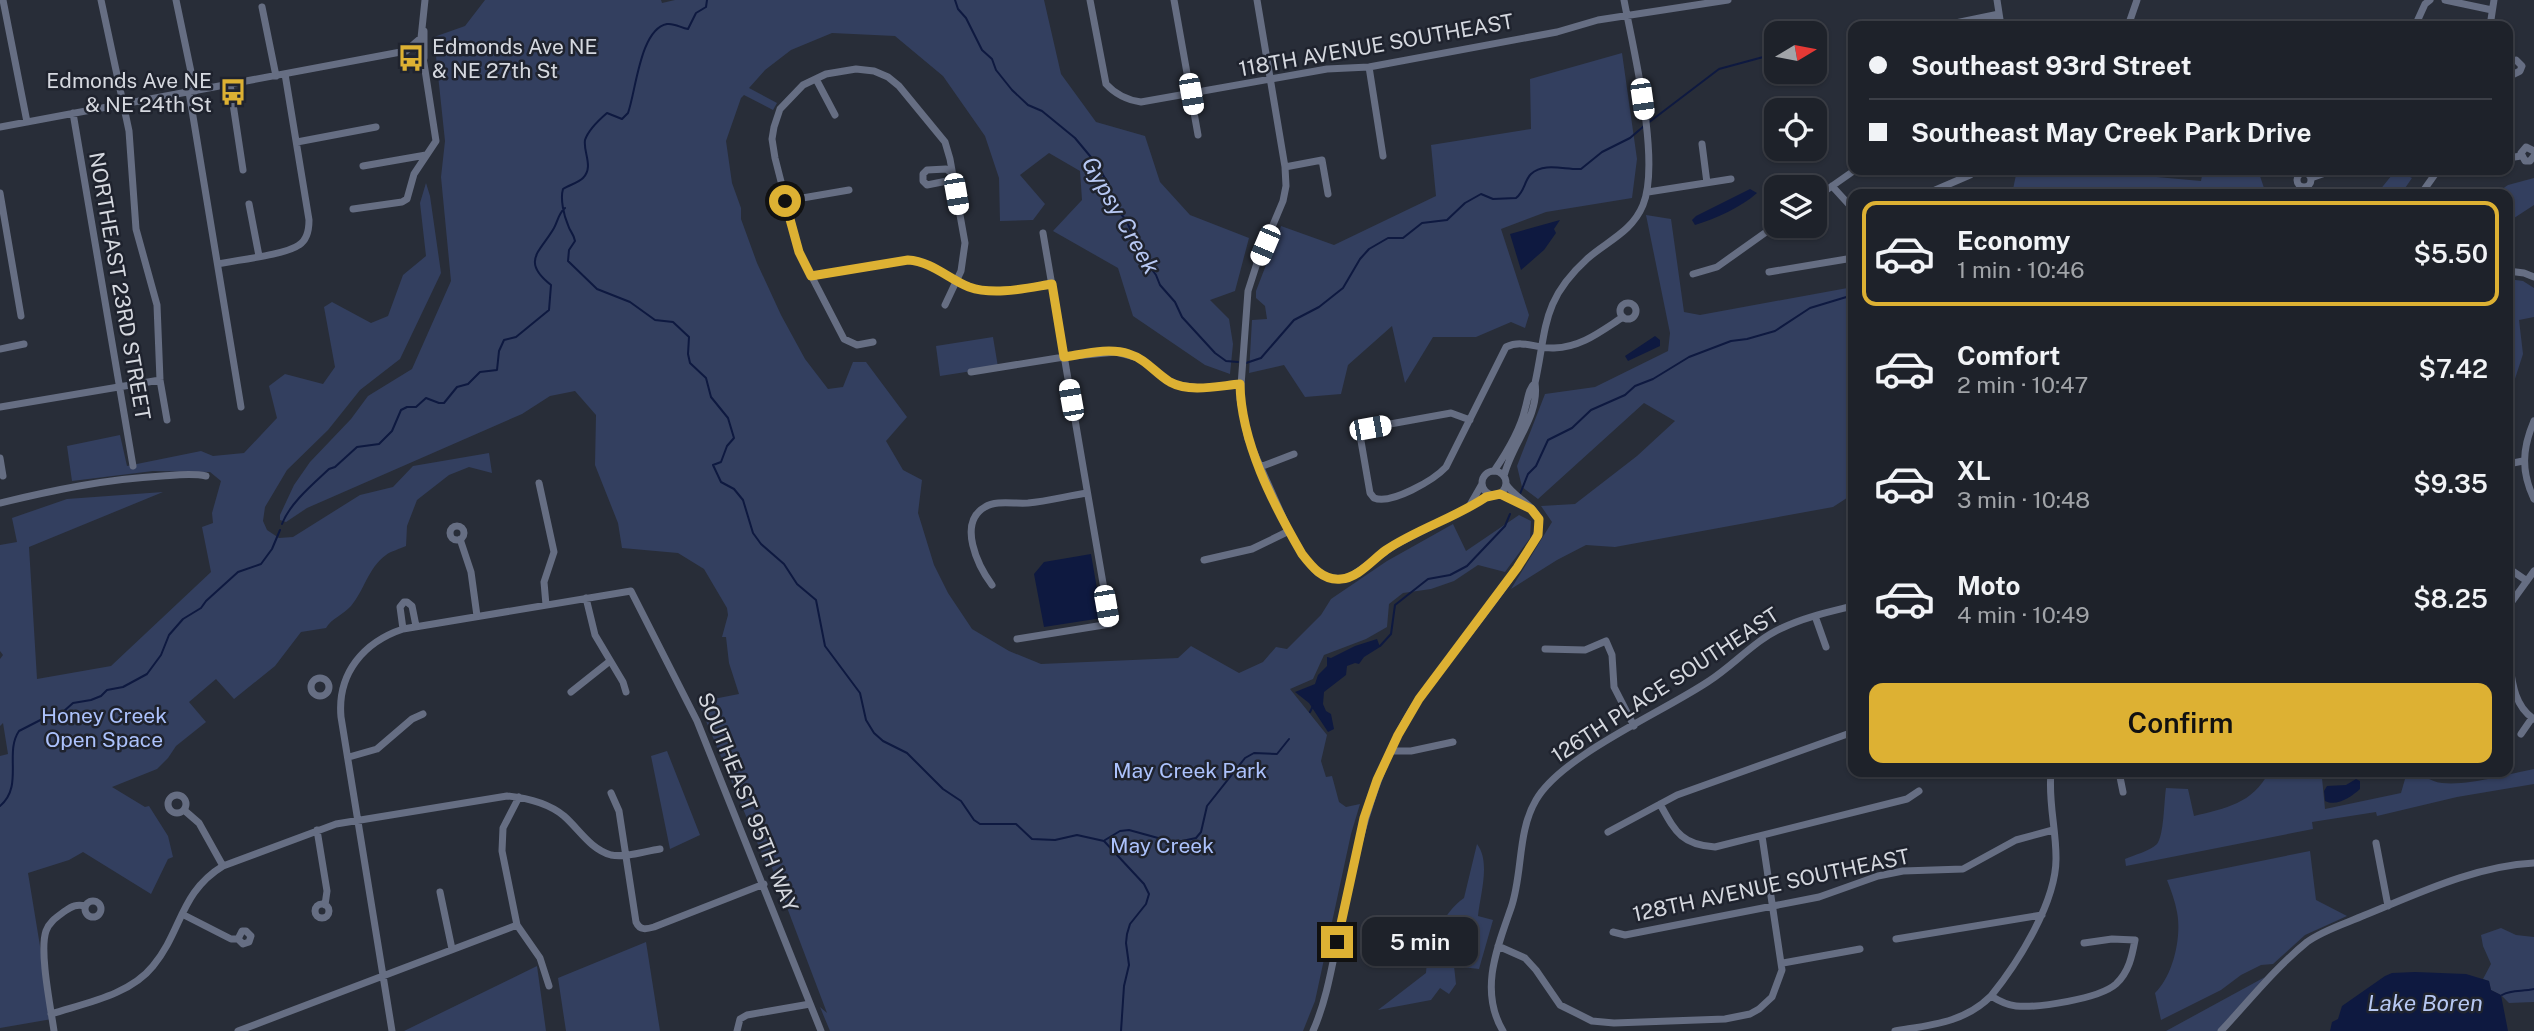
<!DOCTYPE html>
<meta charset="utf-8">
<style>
:root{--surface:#1e222a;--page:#2b2f36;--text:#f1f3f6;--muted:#a1a4a8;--line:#3c3f47;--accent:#ddb133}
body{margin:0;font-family:"Public Sans",sans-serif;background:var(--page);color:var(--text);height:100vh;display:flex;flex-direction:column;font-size:26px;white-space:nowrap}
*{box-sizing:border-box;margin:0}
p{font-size:23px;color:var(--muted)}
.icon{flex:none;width:38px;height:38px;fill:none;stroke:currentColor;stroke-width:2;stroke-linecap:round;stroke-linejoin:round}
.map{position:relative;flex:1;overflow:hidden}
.panel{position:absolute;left:1848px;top:189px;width:665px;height:588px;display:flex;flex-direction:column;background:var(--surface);border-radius:14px;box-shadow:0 2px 5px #0004,0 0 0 2px var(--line)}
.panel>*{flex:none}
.top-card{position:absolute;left:1848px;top:21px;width:665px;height:154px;border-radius:14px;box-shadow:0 2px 5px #0004,0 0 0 2px var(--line);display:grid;align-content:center;height:154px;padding:0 21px;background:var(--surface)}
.needle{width:46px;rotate:80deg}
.tools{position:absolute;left:1764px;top:21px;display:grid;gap:14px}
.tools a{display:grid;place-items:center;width:63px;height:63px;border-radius:14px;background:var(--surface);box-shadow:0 2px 5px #0004,0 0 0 2px var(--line);font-size:35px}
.end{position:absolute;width:32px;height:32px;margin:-16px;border:9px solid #ddb133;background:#111;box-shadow:0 0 0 4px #111}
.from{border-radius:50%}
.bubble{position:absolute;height:49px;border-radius:14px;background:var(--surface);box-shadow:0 2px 5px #0004,0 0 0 2px var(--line);font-size:23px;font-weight:600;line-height:49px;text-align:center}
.car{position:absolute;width:21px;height:42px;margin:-21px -10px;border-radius:9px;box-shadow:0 0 5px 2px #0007;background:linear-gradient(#fff 24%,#345 0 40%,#fff 0 76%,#345 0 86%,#fff 0)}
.top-card b{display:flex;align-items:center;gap:24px;height:66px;font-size:26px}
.top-card b+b{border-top:2px solid var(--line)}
.top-card i{width:18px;height:18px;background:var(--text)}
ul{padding:12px 0 0;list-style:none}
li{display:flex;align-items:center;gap:21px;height:105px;margin:0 14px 10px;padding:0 7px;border:4px solid transparent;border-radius:14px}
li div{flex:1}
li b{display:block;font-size:26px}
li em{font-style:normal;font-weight:600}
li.current{border-color:var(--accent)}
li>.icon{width:63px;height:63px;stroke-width:1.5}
.action{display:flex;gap:14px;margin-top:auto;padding:14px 21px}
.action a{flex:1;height:80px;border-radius:14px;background:var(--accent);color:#111;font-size:28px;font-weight:600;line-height:80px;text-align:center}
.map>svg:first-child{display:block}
.green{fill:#333f5f}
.water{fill:#0e1940}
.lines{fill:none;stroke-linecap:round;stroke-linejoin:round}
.stream{stroke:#0e1940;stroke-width:2}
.minor{stroke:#666e83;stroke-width:7}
.route{stroke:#ddb133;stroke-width:9}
.labels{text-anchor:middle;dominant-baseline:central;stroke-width:5;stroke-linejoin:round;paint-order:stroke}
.street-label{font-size:21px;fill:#d5d8df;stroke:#1f232e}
.poi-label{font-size:21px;fill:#d5d8df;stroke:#1f232e;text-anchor:start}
.park-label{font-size:21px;fill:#acc2fc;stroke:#1f232e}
.water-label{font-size:23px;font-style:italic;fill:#b7c8f3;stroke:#1f232e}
</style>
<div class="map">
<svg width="2534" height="1031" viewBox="0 0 2534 1031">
<rect width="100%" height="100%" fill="#282d38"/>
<path class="green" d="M485,0H661L662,3L675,0H1044L1061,74L1096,122L1145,136L1160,182L1190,215L1249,238L1235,291L1210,300L1229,319L1233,344L1230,374L1205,365L1133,316L1118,268L1053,231L1082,200L1080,171L1049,153L1020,175L1045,204L1033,220L1000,221L999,178L985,136L943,76L895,36L832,33L791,50L765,70L749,88L777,103L773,110L744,95L741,98L726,141L732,183L741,208V219L757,263L781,315L805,359L828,389L843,387L853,362H866L907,417L886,441L903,470L922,480L918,513L934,565L948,593L972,629L1009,651L1041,664L1178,658L1191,646L1239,673L1263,662L1276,647L1287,649L1321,615L1331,599L1387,561L1453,524L1466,551L1519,515L1531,521L1530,538L1505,572L1478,565L1454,581L1431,589L1403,593L1389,604L1387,627L1366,639L1324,655L1313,679L1290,689L1327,735L1321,761L1326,777L1332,776L1339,802L1346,807L1360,804L1351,834L1315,1001L1303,1031H830L820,1007L827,1013L769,860L765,861L698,702L739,694L729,663L726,637H722L728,615L727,608L704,569L678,553L622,548L618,523L595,465L596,415L575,391L550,396L522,414L307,508L286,522L280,520V515L294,485L310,462L351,419L368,396L412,369L451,281L441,177L445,141L434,37L465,26Z
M1622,53L1637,159L1632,198L1546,212L1501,229L1529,315L1525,328L1511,322L1476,337H1433L1405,383L1392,326L1348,365L1341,394L1305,397L1284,365L1249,373L1252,320L1267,319L1265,306L1256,298V291L1281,226L1334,245L1436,196L1431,145L1531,129L1530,79Z
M2017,170H2119L2157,177L2201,181L2203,170H2258L2266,194H2012Z
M2396,170L2412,178L2401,194H2373L2379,191Z
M2534,178V205L2508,222V194H2495L2508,185Z
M426,183L430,196L441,273L400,359L360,390L328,430L287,470L265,507L263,521L267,530L279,538L293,537L360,495L393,487L413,466L489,453L492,473L469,467L449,475L417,500L407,526L406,546C400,549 391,551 386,555C368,568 364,591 351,606C343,615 332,618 326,628L301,632L275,666L234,699L216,679L189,702L206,722L176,746L168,758L157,769L112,787L145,807L149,806L168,836L173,857L168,859L151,894L83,852L69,860L28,873L52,1019L0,1028V756L8,754L3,723L0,726V659L3,655L0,651V545L17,542L12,518L67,499L163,492L29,547L37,679L111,666L211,572L202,527L213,523L212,513L221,481L210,472L153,471L72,481L67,446L120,435L127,466L201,451L213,456L244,453L277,418L269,386L285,374L323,384L335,367L324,307L332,302L371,323L388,316L403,275L426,256L420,203Z
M1646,215L1671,219L1684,312L1700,315L1853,287V494L1833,507L1615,547L1586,545L1557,560L1511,589L1552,522L1541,506L1575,504L1637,456L1675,421L1644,403L1538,499L1522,487L1517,466L1545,394L1595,387L1668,351L1670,333Z
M2508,279L2523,281L2534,288V317L2519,320L2523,354L2512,388L2508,389Z
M993,337L998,367L940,376L936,346Z
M667,751L700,835L670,849L651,756Z
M2534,769V784L2457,797L2377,816L2376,812L2312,822L2313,829L2126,866L2125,859C2134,855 2150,851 2157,844C2164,836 2164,801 2166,788L2188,789L2194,816C2226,808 2252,804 2269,772H2308L2322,778L2325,809L2401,793L2407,772C2422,772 2429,782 2442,783C2469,786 2507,774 2534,769Z
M1477,844C1491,862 1480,895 1478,916L1493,920L1479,969L1454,966L1456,984L1449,994L1440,988L1431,1000L1378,1010L1426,973C1428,947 1442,913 1464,898Z
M2310,851L2316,900L2347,916L2305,935L2273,964L2261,965L2241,975L2221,990L2161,1020L2155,993C2173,976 2182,937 2177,912C2175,901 2171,890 2167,880Z
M2501,928L2516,935L2534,937V1002L2509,1003L2501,995L2491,990L2489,981L2483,979L2491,964L2483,946L2481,935Z
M646,942L660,1031H566L558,978Z
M537,966L546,1031H404Z
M2265,977L2217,1031H2166Z"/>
<path class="water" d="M1750,189L1757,193C1740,208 1717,218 1695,225L1692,220L1696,216Z
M1560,220L1554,229L1556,233L1544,250L1521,270L1510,234Z
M1655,336L1660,340V346L1628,361L1625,356Z
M1091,554L1102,618L1044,627L1034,574L1044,562Z
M1377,639L1380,647L1364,657L1359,664L1355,663L1347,666L1346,675L1324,692L1323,704L1326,711L1331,714L1334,729L1328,732L1309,703L1295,692L1315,684L1318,675L1327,666V657L1331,658L1355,646Z
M2356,779L2360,781V789C2351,797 2337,807 2325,801L2324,791L2327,786L2346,785Z
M2415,972L2466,974L2489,981L2491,990L2501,995L2508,1031H2330L2332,1022L2338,1019L2342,1006L2385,976L2392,973Z"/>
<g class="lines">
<path class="stream" d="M707,0L706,7L696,13L688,29C681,28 675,23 667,24C640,29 636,91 628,113L622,119L607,113C600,119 588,131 585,140C583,152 594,167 583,178C578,183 569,185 563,189C560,199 564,216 568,225C570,232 574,234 575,241L569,250L568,261L597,289L630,302L655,320L673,322L689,337L688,354L690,363L706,378L711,397L728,418L734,438L727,446L721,462L713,465L721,482L734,489L743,500L753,533L761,544L784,564L797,584L816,600L825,646L860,693L866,720L874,733L883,741L907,753L943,789L961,801L974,820L980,824H1016L1032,839L1055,840L1077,835L1104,841L1144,884L1149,894L1146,904L1130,924L1127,934L1126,943L1129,965L1124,986L1121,1031
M955,0L958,9L966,18L982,50L992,59L996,70L1012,90L1028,105L1042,111L1075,138L1095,162L1108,183L1110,201L1126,220L1144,259L1156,275L1160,285L1175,302L1182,317L1215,353L1226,361L1238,362
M1648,123L1719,69L1767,56
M1246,363L1261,358L1294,320L1319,307L1343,288L1360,259L1369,249L1388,238H1403L1422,223L1447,220L1465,203L1481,194L1493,199L1516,198C1525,191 1524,181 1531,174C1544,162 1565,170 1581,169L1602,152L1630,138L1644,126
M1520,494L1528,474L1536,466L1548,440L1572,428L1591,410L1625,395L1635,386L1653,379L1689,357L1731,341L1747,339L1775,331L1810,308L1853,295
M282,524C290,503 313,484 329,469L335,467L357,447L379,444L392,431L401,410L407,407H416L426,398L439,403H444L457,387L468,384L480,372L497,370L499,351L504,340L516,337L549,310L551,285C520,261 541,251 554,228C558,221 558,214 565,208
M1380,646L1391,634L1395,605L1428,579L1450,575L1467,566L1505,526L1510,514
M1310,712L1313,706
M0,806C24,786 4,753 19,731L56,712L64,711L73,703L91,700L101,696L107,690L123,687L147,674L161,655L169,635L183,619L201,608L206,601L238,572L261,564L272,549L280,530
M1105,840L1120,831L1129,830L1169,841H1182L1196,838L1201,832L1207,806L1245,758L1254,753L1277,754L1289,739
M2502,995C2512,989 2523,992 2534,989"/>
<path class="minor" d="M3,0L27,122
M101,0L129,131L136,229L157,305L160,380L167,420
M176,0L195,91
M1090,0L1106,84C1116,95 1127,100 1141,102L1327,69L1369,67L1557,32L1598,20L1728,0
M1174,0L1198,135
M1257,0L1285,167L1286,186L1283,201L1257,263L1248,291L1240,399L1248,439L1289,531L1302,554L1317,572L1326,577L1342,579L1350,577L1395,545L1492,495
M1997,0L2001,26
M2445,0L2492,10
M262,7L276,76
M1941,26L1999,14
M2128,26L2137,0
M2415,26L2425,4L2430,0
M2490,26L2494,0
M424,31V58
M2508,66L2509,62L2516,60L2522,66L2520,71L2514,74L2510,72L2508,67
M1369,67L1383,156
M816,79L835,115
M230,84L243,170
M189,92L241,407
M73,113L133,466
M0,127L406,51L421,38L425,0
M297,142L376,127
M1702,144L1707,183
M2534,151L2526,147L2521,153L2525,161H2530L2534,156
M2508,158L2521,156
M363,166L426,155
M1285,167L1322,160L1328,194
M946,169L953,174L947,181L927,185L923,181V174L927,170Z
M2297 180a7 7 0 1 1 14 0a7 7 0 1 1-14 0Z
M2311,178L2334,170
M1832,186L1853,209
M1648,192L1731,179
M0,193L21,316
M1926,194L1970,175
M2421,194L2438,170
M1815,198L1855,170
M785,201L849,190
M249,204L259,256
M353,209L402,202L407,199L414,174L436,141L423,57L415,45
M218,264C236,260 285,255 299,245C307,240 309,230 309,220L285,74
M2508,271L2524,273L2534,277
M1769,272L1853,258
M1693,274L1717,267L1776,225
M811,276L908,260C931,261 949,279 969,287C994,296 1027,288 1052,284
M1620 311a8 8 0 1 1 16 0a8 8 0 1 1-16 0Z
M873,342L857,345L844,339L799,252L775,158L772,139L774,127L780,109L803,85L826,74L856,69L874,71L888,77L899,86L945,142L950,159L965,243L961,271L945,305
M0,349L24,344
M971,372L1064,357L1116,352L1139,358L1170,382L1178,385L1201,388L1240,384
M0,407L160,380
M1470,420L1451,413L1368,428L1362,434L1361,441L1370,493L1374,498C1391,505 1434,480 1446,467L1506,347C1523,339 1537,349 1554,348C1582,347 1601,331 1623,317
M2534,421C2522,449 2521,472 2534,499
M0,458L3,476
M2508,464L2523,461
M1260,467L1294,454
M1494,471C1507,452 1520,431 1525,409C1528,400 1528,389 1535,383
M1482 483a12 12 0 1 1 24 0a12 12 0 1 1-24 0Z
M1504,476C1511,445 1540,416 1535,383C1547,328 1541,301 1587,259C1607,241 1632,232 1643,205C1661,161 1633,48 1624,0
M539,483L554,552L544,582L546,605
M0,503C54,490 107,479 162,476C177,475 192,473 206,476
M1470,505L1482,484
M450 533a7 7 0 1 1 14 0a7 7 0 1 1-14 0Z
M460,539L471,572L477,616
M1204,560L1252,549L1289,531
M2508,568L2527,581
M992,585C978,566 957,523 985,507C996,500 1014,504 1028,503C1048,501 1067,496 1087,493
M586,598L595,635L623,682L626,692
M2508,607L2534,571
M1815,616L1826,647
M403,629L400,607L404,602H407L412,606L416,626
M1017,639L1110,624L1043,233
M1545,649L1585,650L1606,641L1612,655L1614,687L1634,726
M2508,653C2512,677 2512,705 2534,719
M311 687a9 9 0 1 1 18 0a9 9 0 1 1-18 0Z
M571,692L610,661
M2521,734L2532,718
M1390,751H1411L1453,742
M349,757L377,749L412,719L423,714
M2119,772L2123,792
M611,793L619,811L636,922C640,931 647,929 654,927L764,884
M168 804a9 9 0 1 1 18 0a9 9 0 1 1-18 0Z
M519,797L503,828L502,851L517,925L540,958L549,986
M1660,804C1675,831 1681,845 1715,847L1907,799L1919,791
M184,810L199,823L223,866
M317,830L327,891L325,905
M1608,832L1677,795L1853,732
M2376,843L2388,906
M440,892L452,949
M85 909a8 8 0 1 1 16 0a8 8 0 1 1-16 0Z
M315 911a7 7 0 1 1 14 0a7 7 0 1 1-14 0Z
M182,914L231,939H238L243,944L249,942L251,936L246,931H242L238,939
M1613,932L1625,935L1819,897L1878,876L1903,871L1963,869L2016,840L2053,830
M1896,939L2042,915
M1498,946L1525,958L1536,970L1560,1005L1592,1021L1614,1023L1725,1019L1750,1014L1759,1009L1772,997L1782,970L1762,836
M1783,963L1860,949
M1991,996C2018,963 2057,901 2056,857C2056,828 2048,801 2051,772
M51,1014C85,1003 130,995 153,966C182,931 180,892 223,866L336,824L507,796C527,798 548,803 564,816C579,829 590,849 611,855C626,858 645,851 660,849
M54,1031C51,1009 39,951 46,931C49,922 57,917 65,911C72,906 77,904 85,906
M238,1031L517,925
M392,1031L341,717C337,673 364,642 403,629L631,591L697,721L821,1031
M737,1031L740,1019L747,1015L810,1004
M1313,1031C1328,997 1333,959 1341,923C1356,851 1371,781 1408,716C1427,681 1542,551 1539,523C1538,506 1514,498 1506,484
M1503,1031C1479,991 1497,948 1511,908C1523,874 1517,832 1536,800C1562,755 1663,712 1709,681C1734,665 1755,640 1782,628C1805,617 1829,612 1853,606
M1895,1031C1930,1025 1964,1023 1991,996C1999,1001 2006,1005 2016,1006C2038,1008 2099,999 2116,984C2129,972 2132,956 2135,940L2112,939L2084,943
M2221,1031C2249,1001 2275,968 2307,942C2323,930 2347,923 2365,915C2419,893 2475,866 2534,863"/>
</g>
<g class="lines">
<path class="route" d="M785,201L799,252L811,276L908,260C931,261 949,279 969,287C994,296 1027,288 1052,284L1064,357C1084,354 1109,347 1129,354C1146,359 1155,373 1170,382C1190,393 1218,386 1240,384C1241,442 1273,504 1302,554C1312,567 1323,581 1341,579C1358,578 1372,560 1386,550C1417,529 1455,518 1486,497L1500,494L1531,509L1539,519L1538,535L1517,568L1419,699L1398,735L1377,780L1364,818L1337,942"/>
</g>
<defs>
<symbol id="bus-bare" viewBox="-9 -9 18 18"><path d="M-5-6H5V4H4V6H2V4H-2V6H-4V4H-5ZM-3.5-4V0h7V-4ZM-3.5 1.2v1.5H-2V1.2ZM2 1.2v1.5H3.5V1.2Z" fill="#ddb133" stroke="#1f232e" stroke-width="2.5" paint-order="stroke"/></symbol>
</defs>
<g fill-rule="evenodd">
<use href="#bus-bare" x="392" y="39" width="38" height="38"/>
<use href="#bus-bare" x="214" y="73" width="38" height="38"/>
</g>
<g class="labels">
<g class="street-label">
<text transform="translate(1376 45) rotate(-10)">118TH AVENUE SOUTHEAST</text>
<text transform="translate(120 286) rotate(80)">NORTHEAST 23RD STREET</text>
<text transform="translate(1665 685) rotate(-33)">126TH PLACE SOUTHEAST</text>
<text transform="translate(748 802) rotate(68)">SOUTHEAST 95TH WAY</text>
<text transform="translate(1771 885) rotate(-12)">128TH AVENUE SOUTHEAST</text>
</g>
<g class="poi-label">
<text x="432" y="46">Edmonds Ave NE<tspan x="432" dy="24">&amp; NE 27th St</tspan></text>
<text x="212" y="80" text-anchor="end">Edmonds Ave NE<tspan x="212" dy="24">&amp; NE 24th St</tspan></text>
</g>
<g class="park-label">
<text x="104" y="715">Honey Creek<tspan x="104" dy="24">Open Space</tspan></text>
<text x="1190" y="770">May Creek Park</text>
<text x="1162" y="845">May Creek</text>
</g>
<g class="water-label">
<text transform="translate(1121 215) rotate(60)">Gypsy Creek</text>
<text x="2425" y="1002">Lake Boren</text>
</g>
</g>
</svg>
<div class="tools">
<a><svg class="needle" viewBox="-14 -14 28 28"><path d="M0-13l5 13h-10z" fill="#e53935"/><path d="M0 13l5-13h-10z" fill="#a1a4a8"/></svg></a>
<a><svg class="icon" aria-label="locate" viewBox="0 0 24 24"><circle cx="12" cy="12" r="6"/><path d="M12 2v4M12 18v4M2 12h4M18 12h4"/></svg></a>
<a><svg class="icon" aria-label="layers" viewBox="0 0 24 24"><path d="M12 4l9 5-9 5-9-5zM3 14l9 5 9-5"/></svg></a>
</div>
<i class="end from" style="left:785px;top:201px"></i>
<i class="end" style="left:1337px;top:942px"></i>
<div class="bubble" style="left:1362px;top:917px;width:116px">5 min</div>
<i class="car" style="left:1191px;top:94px;rotate:170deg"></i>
<i class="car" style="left:1642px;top:99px;rotate:172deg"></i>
<i class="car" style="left:956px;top:194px;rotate:170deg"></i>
<i class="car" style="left:1265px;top:245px;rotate:203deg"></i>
<i class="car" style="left:1071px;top:400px;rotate:350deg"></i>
<i class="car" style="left:1370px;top:428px;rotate:80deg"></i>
<i class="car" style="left:1106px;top:606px;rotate:170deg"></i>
<div class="top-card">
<b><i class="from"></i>Southeast 93rd Street</b>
<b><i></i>Southeast May Creek Park Drive</b>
</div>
<section class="panel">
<ul>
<li class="current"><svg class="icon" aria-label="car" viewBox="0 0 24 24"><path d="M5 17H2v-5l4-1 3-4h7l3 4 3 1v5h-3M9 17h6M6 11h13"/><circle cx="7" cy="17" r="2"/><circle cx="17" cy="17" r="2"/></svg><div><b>Economy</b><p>1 min · 10:46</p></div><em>$5.50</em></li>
<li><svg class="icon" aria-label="car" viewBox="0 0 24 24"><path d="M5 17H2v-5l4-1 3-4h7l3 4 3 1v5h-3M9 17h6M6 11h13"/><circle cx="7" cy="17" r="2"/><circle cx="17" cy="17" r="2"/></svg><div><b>Comfort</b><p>2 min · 10:47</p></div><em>$7.42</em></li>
<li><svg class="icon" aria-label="car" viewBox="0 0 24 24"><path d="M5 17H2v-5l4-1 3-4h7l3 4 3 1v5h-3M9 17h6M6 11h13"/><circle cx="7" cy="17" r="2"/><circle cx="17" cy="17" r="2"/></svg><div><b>XL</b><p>3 min · 10:48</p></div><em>$9.35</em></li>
<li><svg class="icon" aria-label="car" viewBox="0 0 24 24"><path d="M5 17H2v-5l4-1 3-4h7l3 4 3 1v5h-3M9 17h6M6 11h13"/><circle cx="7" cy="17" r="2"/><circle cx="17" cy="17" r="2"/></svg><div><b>Moto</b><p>4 min · 10:49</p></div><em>$8.25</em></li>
</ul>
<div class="action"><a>Confirm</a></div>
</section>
</div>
